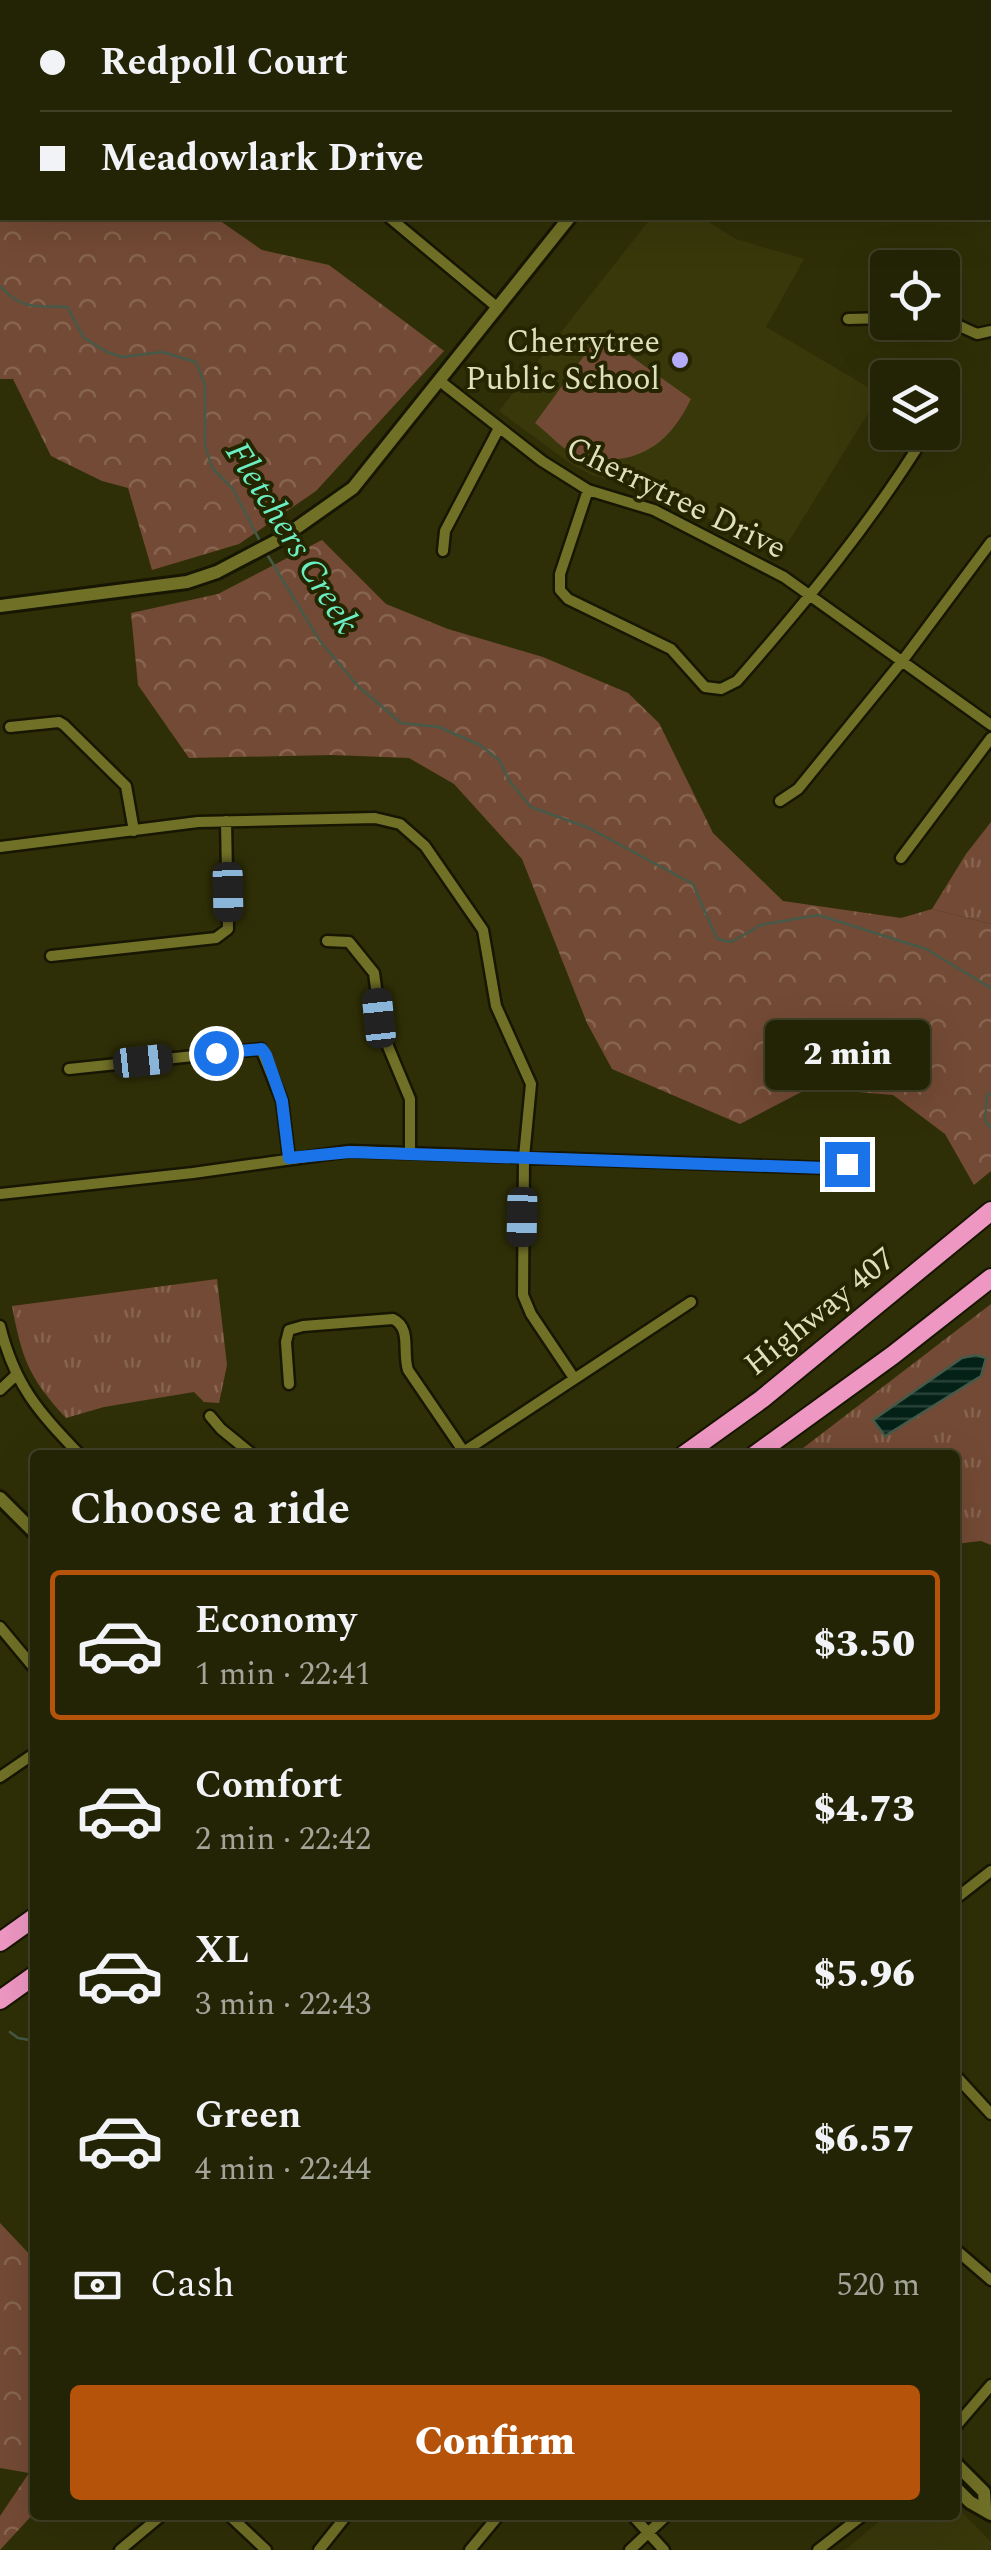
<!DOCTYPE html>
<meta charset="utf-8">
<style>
:root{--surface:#232305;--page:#2b2b0f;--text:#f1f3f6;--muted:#a3a49a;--line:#404027;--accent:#b45309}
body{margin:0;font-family:Spectral,serif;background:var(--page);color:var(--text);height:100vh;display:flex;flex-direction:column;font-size:38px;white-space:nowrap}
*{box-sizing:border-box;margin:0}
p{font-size:32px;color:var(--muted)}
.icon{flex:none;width:55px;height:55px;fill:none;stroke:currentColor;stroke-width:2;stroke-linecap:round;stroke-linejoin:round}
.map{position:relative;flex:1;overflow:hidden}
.details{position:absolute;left:30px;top:1450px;width:930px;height:1070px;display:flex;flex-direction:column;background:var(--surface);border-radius:10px;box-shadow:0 10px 40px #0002,0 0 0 2px var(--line)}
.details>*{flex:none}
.hud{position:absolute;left:0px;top:0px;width:992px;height:220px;box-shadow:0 10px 40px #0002,0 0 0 2px var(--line);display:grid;align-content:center;height:220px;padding:0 40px;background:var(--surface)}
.controls{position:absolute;left:870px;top:250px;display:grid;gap:20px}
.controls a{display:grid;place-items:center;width:90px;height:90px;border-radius:10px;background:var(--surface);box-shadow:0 10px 40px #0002,0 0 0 2px var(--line);font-size:50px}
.end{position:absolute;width:45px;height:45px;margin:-22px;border:12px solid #1a73e8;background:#fff;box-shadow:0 0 0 5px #fff}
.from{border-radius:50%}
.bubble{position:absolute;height:70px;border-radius:10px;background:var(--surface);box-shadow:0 10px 40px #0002,0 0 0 2px var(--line);font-size:32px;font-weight:800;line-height:70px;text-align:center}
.car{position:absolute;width:30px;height:60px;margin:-30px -15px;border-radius:12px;box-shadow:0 0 8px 2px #0007;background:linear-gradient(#222 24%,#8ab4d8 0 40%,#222 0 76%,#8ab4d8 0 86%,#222 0)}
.hud b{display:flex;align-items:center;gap:35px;height:95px;font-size:38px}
.hud b+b{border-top:2px solid var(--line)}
.hud i{width:25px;height:25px;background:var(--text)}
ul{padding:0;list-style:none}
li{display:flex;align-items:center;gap:30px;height:150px;margin:0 20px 15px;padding:0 20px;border:5px solid transparent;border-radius:10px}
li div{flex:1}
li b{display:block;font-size:38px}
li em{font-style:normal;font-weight:800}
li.on{border-color:var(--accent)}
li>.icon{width:90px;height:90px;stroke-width:1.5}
h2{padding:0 40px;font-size:45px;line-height:120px}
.pay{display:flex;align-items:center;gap:25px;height:110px;padding:0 40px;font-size:38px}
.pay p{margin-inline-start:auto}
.cta{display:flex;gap:20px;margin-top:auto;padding:20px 40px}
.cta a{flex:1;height:115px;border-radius:10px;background:var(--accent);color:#fff;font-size:40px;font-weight:800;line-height:115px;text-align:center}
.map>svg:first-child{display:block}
.built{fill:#39380b}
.grass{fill:url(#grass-tufts)}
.forest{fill:url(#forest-crowns)}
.pitch{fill:#734a35}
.water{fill:url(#water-rules);stroke:#455a48;stroke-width:2.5}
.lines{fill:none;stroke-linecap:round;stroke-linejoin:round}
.stream{stroke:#455a48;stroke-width:2.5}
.minor-casing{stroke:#161602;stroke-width:15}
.tertiary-casing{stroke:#161602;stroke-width:18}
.motorway-casing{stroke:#161602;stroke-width:22}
.minor{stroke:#717027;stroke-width:10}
.tertiary{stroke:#717027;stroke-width:12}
.motorway{stroke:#ee97c3;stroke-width:18}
.route{stroke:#1a73e8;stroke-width:12}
.poi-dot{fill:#b4acf9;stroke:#252500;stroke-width:4}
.labels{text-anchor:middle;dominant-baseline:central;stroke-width:8;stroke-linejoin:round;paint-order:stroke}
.poi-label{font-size:32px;fill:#dfe0bc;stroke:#252500;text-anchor:end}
.street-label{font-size:32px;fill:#dfe0bc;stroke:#252500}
.water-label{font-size:35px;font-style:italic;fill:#6beec3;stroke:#252500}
</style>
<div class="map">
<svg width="991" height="2550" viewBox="0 0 991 2550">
<defs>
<pattern id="grass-tufts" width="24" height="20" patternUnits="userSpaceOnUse" patternTransform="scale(2.5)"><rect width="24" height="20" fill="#734a35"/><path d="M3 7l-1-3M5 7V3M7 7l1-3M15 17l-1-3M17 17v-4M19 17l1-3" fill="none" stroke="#866450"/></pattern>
<pattern id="forest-crowns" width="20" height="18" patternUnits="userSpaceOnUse" patternTransform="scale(2.5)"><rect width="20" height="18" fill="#734a35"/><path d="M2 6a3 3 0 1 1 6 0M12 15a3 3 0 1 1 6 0" fill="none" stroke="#866450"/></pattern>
<pattern id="water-rules" width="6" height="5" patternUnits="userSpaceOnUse" patternTransform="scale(2.5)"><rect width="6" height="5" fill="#032117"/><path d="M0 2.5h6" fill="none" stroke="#274137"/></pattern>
</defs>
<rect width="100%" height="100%" fill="#2f2f07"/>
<path class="built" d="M651,218H702L736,239L804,259L766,327L880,394L781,554L669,499L592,475L571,464L499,411Z
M955,2505L991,2542V2550H845L887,2515H955Z"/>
<path class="grass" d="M991,822V924L932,909L966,854Z
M217,1279L227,1365L219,1403L204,1402L194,1392L104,1407L66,1418C29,1378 22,1359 12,1306Z
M991,1304V1545L981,1541L955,1544V1455H794Z"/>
<path class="forest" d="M0,193L2,218H216L262,250L329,265L444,351L316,491L239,544L152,570L128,488L102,481L51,456L13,379H0Z
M322,540L386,604L448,629L543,657L628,693L659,723L713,833L783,901L901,918L932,909L991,924V1171L974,1185L945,1134L893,1095L809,1088L740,1124L612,1069L587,1023L522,859L454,784L409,758L332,755L189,758L138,685L131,613L218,594Z
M0,2223L35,2260V2512L0,2550V2516L29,2473L0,2468Z"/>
<path class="pitch" d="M604,337L691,399C674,434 651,458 609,460C600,461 586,461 578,457C563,450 548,433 535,423L597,338Z
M84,1302L89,1343L65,1346L60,1305Z"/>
<path class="water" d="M976,1355L986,1358L981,1376L885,1436L873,1420L962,1358Z"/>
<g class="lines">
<path class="stream" d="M0,286C24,312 36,305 67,307L84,338L107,352L122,357L162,352L196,362L205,385V445L212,468L233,489L261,543
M265,551L320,641L358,686L401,723L439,727L480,745L499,760L510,782L531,807L589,828L693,884L717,939L731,942L761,925L818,915L926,949L991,988
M991,1093L987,1096L985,1121L991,1128
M10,2032L18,2038L35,2041"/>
<defs>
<path id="minor" d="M990,207L991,208
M390,218L498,308
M942,318L977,334L991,331
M848,319L888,318
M441,382L542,461L588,490L654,510L784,577L991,725
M588,490L560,574V590L568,599L671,649L705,687L721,689L737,681C806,602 872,522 927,432
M443,551L445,531L499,428
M10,727L59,722L64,725L126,786L134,831
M780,801L798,789L903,660L991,542
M0,847L198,822L375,818L400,824L425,846L483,930L496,1006L531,1084L524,1157L523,1295L531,1314L574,1378
M901,858L991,738
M327,941L349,942L374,973L382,1032L410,1099V1152
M51,956L216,938L228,929L226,821
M69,1069L261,1049L282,1101L289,1158
M0,1194L193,1173L350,1151L826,1168L847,1164
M0,1326C15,1386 38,1411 80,1455
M289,1384L286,1342L289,1330L303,1326L393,1319C412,1328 402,1352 408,1370L464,1452
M0,1390L15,1376
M210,1416L221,1429L253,1455
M459,1455L691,1302
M0,1627L35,1669
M0,1777L35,1753
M955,1899L991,1871
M955,2075L991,2114
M955,2249L991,2280
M955,2427L991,2385
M229,2515L266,2550
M632,2515L664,2550
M120,2550L162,2515
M319,2550L347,2515
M470,2550L499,2515
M630,2550L667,2515
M818,2550L863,2515"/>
<path id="tertiary" d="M527,0L530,2
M733,2L734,0
M745,2L748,0
M0,606L187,582L217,572L282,538L353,488L569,218
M0,1498L35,1533
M955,2463L984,2492L985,2508
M955,2487L970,2502L991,2514"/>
<path id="motorway" d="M684,1455L762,1399L991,1211
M755,1455L893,1355L991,1278
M0,1942L35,1917
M0,2000L35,1975"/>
</defs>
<use href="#minor" class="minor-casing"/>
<use href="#tertiary" class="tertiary-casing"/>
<use href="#motorway" class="motorway-casing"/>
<use href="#minor" class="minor"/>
<use href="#tertiary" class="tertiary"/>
<use href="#motorway" class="motorway"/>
</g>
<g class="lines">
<path class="route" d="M216,1053L262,1049L266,1055L282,1101L289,1158L350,1152L826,1168L847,1164"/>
</g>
<circle class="poi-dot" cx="680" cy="360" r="10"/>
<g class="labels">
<g class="poi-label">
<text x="660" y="342">Cherrytree<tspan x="660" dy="37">Public School</tspan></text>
</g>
<g class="street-label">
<text transform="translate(676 498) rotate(26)">Cherrytree Drive</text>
<text transform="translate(820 1312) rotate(-39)">Highway 407</text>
</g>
<g class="water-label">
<text transform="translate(292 538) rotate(58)">Fletchers Creek</text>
</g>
</g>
</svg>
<div class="controls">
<a><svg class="icon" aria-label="locate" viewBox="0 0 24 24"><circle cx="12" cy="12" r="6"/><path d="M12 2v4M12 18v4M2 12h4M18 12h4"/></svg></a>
<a><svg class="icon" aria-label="layers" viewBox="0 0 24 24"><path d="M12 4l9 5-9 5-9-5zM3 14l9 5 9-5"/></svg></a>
</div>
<i class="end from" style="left:216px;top:1053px"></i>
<i class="end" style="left:847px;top:1164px"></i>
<div class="bubble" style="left:765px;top:1020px;width:165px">2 min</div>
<i class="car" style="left:228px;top:892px;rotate:179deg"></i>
<i class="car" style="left:379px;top:1018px;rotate:354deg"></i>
<i class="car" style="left:143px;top:1061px;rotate:84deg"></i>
<i class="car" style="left:522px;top:1217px;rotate:181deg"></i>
<div class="hud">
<b><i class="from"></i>Redpoll Court</b>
<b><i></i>Meadowlark Drive</b>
</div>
<section class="details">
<h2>Choose a ride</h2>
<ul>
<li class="on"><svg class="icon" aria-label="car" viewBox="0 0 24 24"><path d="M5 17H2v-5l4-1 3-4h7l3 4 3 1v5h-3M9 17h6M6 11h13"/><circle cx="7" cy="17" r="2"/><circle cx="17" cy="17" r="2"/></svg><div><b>Economy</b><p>1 min · 22:41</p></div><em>$3.50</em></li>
<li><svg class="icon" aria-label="car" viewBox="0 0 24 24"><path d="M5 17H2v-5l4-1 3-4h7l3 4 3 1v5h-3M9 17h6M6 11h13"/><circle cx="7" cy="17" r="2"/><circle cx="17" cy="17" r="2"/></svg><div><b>Comfort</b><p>2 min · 22:42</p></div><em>$4.73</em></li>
<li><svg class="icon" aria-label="car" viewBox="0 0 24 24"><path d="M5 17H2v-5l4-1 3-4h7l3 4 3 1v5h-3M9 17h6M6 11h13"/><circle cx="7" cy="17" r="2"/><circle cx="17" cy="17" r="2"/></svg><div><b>XL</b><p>3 min · 22:43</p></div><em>$5.96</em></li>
<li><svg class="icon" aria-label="car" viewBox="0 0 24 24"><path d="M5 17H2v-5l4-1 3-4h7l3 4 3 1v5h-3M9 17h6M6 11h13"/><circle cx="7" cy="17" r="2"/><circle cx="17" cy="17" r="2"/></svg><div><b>Green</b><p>4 min · 22:44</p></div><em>$6.57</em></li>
</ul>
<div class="pay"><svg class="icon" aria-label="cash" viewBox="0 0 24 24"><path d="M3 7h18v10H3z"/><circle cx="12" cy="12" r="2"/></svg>Cash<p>520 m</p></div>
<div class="cta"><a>Confirm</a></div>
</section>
</div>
